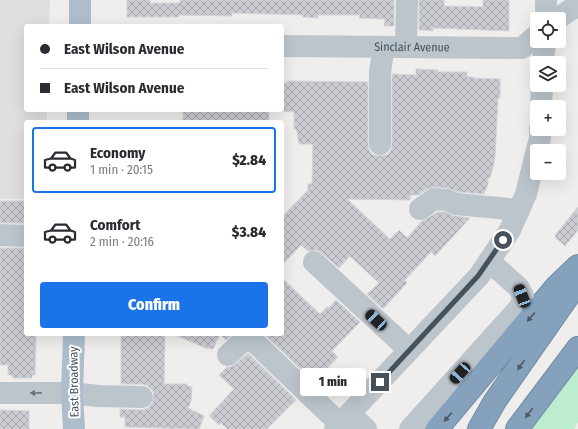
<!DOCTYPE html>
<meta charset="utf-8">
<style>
:root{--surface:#fff;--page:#f7f7f7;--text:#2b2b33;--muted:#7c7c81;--line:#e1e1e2;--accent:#1a73e8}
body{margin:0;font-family:"Fira Sans Condensed",sans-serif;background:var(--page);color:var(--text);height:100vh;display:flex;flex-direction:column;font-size:15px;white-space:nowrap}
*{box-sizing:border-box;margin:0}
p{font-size:13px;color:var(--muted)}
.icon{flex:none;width:22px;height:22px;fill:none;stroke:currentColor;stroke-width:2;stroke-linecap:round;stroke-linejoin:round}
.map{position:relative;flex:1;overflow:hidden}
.sheet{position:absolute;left:24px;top:120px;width:260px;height:216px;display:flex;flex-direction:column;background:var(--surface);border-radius:4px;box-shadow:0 4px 16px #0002}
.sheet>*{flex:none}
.banner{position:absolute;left:24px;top:24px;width:260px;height:88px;border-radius:4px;box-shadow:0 4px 16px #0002;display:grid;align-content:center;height:88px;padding:0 16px;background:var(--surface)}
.fabs{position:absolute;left:530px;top:12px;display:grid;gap:8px}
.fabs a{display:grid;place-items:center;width:36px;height:36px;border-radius:4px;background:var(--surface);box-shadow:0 4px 16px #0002;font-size:20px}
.end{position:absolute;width:18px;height:18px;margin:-9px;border:5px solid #46515a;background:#fff;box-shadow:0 0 0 2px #fff}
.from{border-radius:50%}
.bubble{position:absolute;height:28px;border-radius:4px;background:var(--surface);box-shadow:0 4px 16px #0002;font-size:13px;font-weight:800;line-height:28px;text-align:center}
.car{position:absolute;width:12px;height:24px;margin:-12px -6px;border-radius:5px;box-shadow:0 0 3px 1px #0007;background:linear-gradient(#222 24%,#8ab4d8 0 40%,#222 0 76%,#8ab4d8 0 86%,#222 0)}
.banner b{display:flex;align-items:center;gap:14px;height:38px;font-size:15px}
.banner b+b{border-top:1px solid var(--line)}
.banner i{width:10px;height:10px;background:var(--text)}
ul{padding:7px 0 0;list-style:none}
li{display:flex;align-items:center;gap:12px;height:66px;margin:0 8px 6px;padding:0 8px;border:2px solid transparent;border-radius:4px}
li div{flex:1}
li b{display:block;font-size:15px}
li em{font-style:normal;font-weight:800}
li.on{border-color:var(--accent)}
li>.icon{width:36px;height:36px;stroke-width:1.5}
.button{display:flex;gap:8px;margin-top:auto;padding:8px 16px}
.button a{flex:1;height:46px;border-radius:4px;background:var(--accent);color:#fff;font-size:16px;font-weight:800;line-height:46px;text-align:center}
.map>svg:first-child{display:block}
.education{fill:#e1dedf}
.grass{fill:#bcedce}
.building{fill:url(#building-cross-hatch);stroke:#d1d4d9}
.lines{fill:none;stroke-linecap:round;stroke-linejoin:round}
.highway-casing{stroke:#718ca7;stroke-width:24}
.minor{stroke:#bcc5cc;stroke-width:22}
.major{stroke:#adbdcc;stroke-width:22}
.highway{stroke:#86a1bb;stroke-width:22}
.oneway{fill:#4c5964}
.oneway2{fill:#69747c}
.route{stroke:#46515a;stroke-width:5}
.labels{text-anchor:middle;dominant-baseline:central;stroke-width:4;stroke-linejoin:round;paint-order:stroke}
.street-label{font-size:12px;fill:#46515a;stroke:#fff}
</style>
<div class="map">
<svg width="578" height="429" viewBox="0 0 578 429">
<defs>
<pattern id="building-cross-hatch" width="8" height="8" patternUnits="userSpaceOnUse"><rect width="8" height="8" fill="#caccd2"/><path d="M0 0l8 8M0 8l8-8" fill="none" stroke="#a6a8ad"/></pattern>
</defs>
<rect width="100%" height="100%" fill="#f0eded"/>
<path class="education" d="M0,0H50L49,26H26V110H47V122H26V199H0Z"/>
<path class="grass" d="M578,365V422L574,429H530Z"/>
<path class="building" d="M127,0H150V3H180V0H394V26H384L385,19L359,18L360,15H318V18L303,17V15L232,13V16L179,15V17H127Z
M419,0H444V6L483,7V0H509V31L433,28V31L419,30Z
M416,69L438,70V72H467V77H473V78L500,79V98H498L495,158L493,168L490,178H488V184L484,194L459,192L448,188L435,187L427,189L418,195H410V200L347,199L390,239L399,230L407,238L422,221L438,212H444L455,216L470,218L435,256L431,252L405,280L407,283L383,309L367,294L379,283L350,256L339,268L322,253L316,250L308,251L301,245L282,265V217L308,190V184H312L313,144H299L297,132L296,129H294V112L282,111V83H287V81L368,82V144L369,150L373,155L380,156L387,155L391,150L392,144V74L416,75Z
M183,110H269V122H183Z
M0,201H26V223H0Z
M578,207V230L565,246L555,237L556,236L555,235Z
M0,248H26V334H36L35,375H32V378H13L11,375H8V365H0Z
M282,278L320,314L328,306L329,308L336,300L360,322L332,351L338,357L314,382L264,334H282Z
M121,334H165L164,384H187V386L192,387L191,401L188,408L204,416L199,429L125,427V417H120V409L142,410L148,408L152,404L154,397L153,391L148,386L142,384H121Z
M173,334H232L226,340L220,334L213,349L209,348L208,349Z
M248,353L296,400L267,429H227L221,423L219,425L209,416L234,389L219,375L227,367H231L236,364Z
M0,410L29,411V429H0Z"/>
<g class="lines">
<defs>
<path id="highway" d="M437,429L556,287L578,266
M479,429L495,401L578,282
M517,429L578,348"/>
</defs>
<use href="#highway" class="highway-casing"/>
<g class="minor">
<path d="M546,19V0"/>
<path d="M557,19L573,8H578"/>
<path id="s1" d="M282,46L522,48L537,35"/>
<path d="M406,47L407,0"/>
<path d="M543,63L545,41"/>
<path d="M541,107L542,85"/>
<path d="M380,144V72L384,47"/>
<path d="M420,209L434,199L447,200L456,204L519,210"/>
<path d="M0,235L26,236"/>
<path d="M314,262L409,350"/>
<path d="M228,355L248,336L340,424"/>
<path d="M0,393H72L98,396L142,397"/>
<path d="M350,414L366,429"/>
<path d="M335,429L479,276L510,230L526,194L540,138V129"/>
<path d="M410,429L521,306L523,296L519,288L489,261"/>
</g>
<path class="major" d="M80,26V0
M78,122V110
M74,334L72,393L74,429"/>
<use href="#highway" class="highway"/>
</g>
<defs><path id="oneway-solid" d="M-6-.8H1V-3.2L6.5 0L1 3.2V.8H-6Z"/></defs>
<g class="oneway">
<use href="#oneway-solid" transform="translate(531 317) rotate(130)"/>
<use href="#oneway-solid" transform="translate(521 365) rotate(125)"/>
<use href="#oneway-solid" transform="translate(529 413) rotate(126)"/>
<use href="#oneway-solid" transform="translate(448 417) rotate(130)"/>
</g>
<use class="oneway2" href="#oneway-solid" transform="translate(36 393) rotate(179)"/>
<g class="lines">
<path class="route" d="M380,382L478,276L503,240"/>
</g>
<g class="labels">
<g class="street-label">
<text stroke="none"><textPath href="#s1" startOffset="130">Sinclair Avenue</textPath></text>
<text transform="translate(74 382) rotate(-91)">East Broadway</text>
</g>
</g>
</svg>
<div class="fabs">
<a><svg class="icon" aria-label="locate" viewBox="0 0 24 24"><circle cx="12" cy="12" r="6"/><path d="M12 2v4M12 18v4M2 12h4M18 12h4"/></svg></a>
<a><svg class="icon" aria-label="layers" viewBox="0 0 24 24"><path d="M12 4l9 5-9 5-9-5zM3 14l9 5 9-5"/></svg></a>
<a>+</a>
<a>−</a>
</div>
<i class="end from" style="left:503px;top:240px"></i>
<i class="end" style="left:380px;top:382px"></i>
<div class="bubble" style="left:300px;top:368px;width:66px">1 min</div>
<i class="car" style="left:522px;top:296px;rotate:339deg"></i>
<i class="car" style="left:376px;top:320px;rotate:313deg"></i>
<i class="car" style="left:460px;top:373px;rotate:222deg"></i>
<div class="banner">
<b><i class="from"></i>East Wilson Avenue</b>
<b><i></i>East Wilson Avenue</b>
</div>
<section class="sheet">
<ul>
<li class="on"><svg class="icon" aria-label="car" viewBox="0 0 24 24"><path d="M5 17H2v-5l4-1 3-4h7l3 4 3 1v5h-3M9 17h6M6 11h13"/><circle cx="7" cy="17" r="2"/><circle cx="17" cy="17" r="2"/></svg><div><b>Economy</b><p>1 min · 20:15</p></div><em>$2.84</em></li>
<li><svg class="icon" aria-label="car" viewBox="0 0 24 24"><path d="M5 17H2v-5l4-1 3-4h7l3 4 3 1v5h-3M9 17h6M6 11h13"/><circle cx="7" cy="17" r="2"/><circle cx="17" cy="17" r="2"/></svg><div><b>Comfort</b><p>2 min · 20:16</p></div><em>$3.84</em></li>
</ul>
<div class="button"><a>Confirm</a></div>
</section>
</div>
